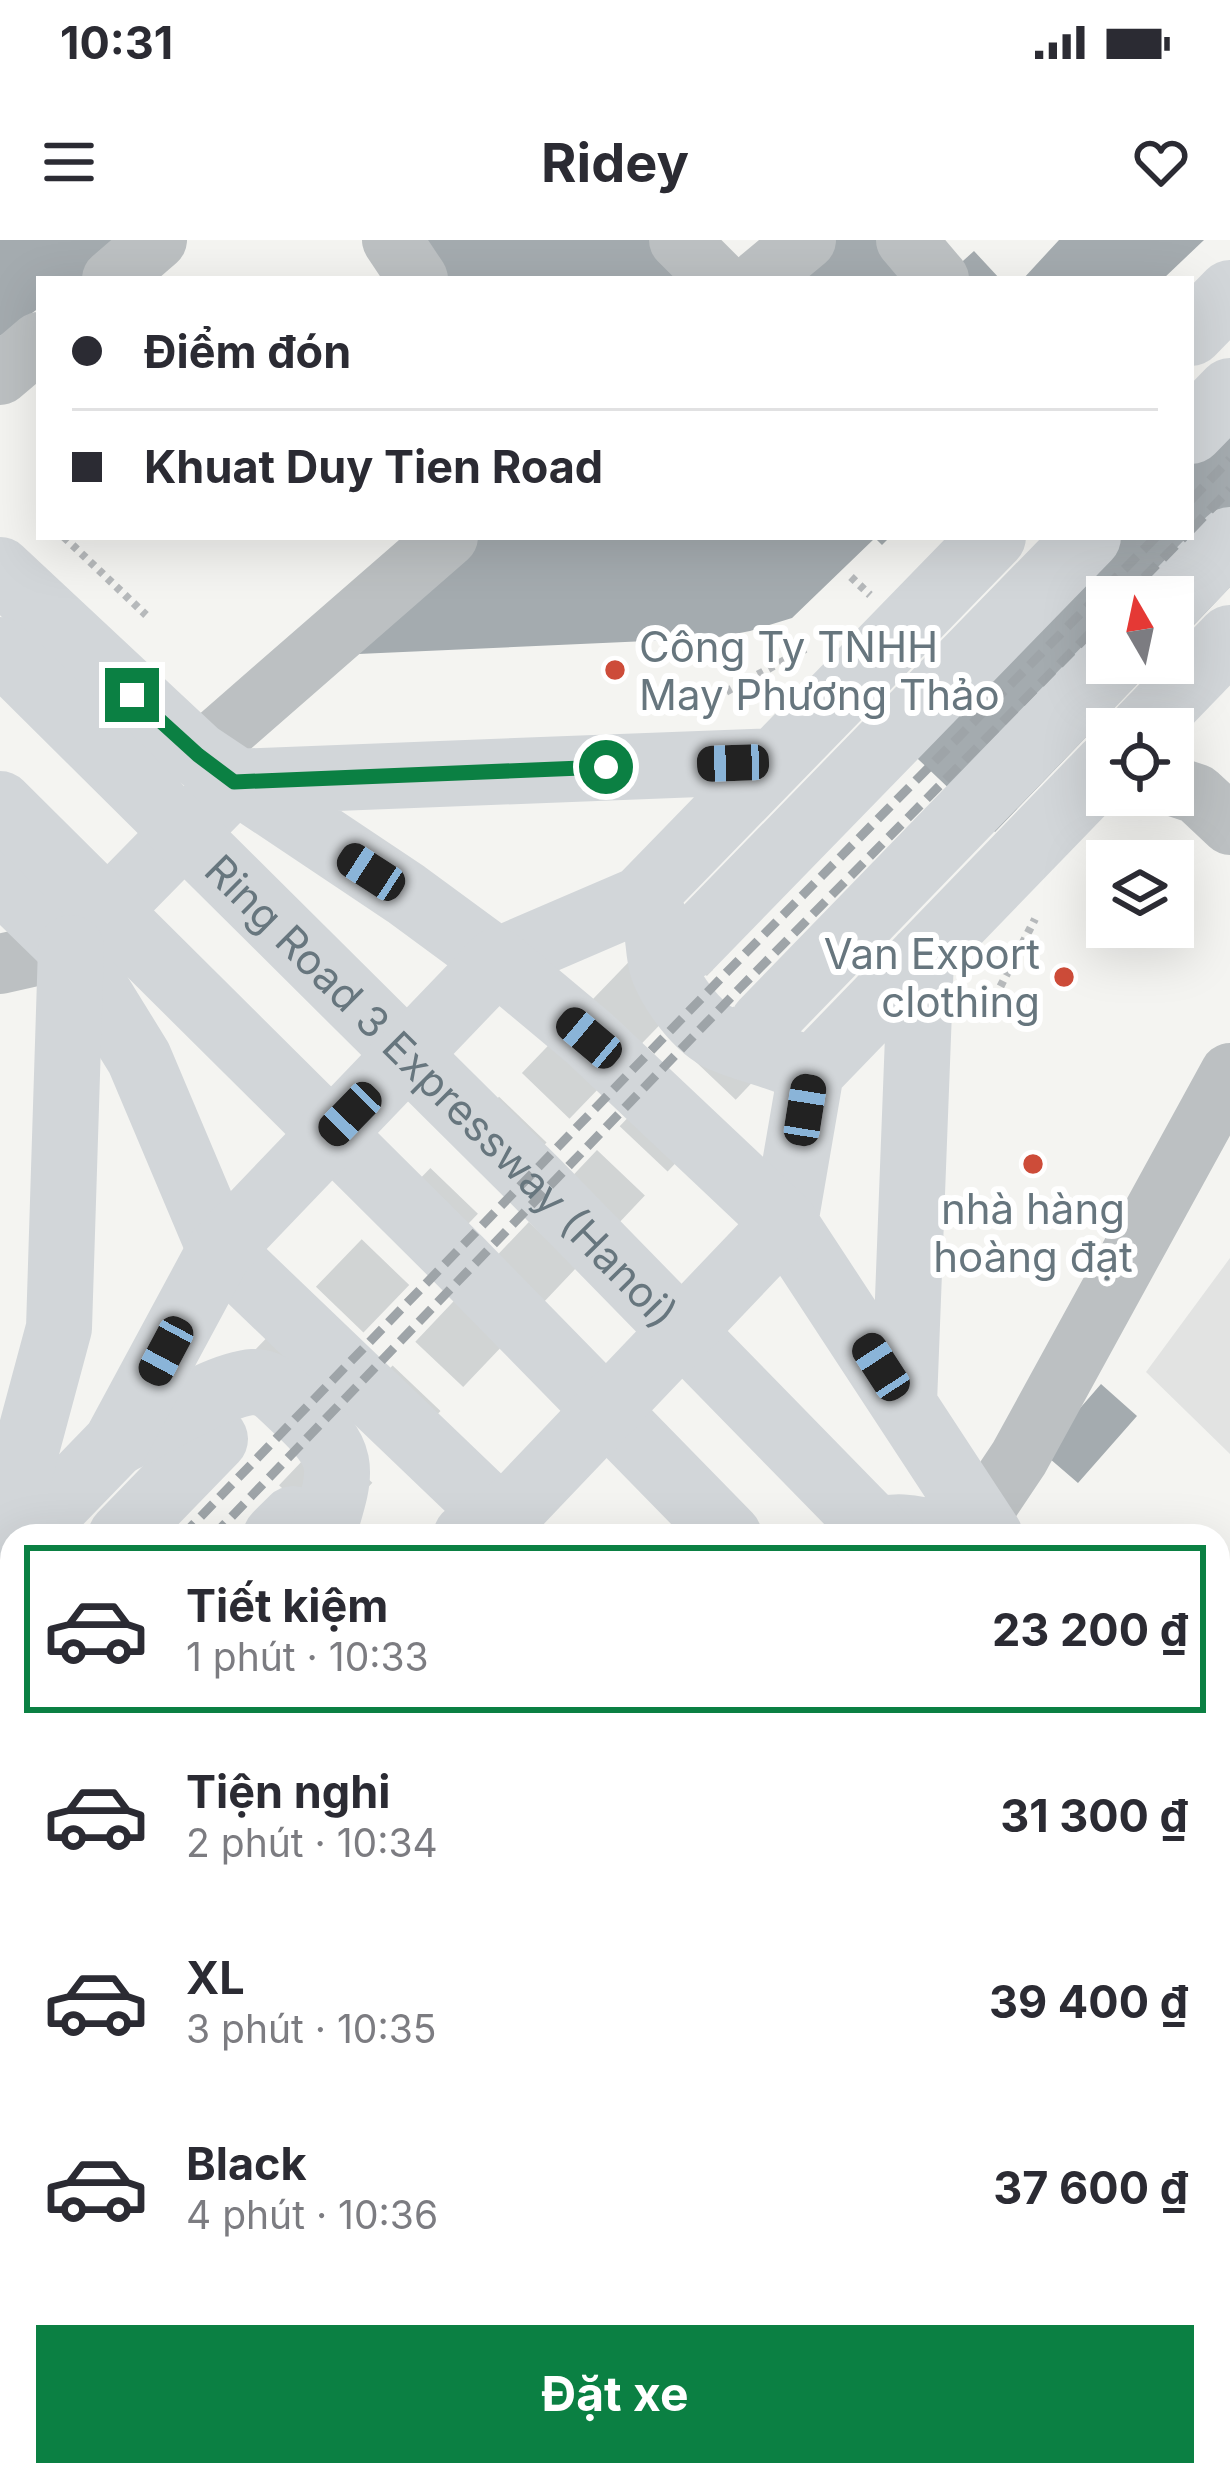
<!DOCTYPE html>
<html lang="vi">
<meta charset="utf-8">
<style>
:root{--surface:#fff;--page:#f7f7f7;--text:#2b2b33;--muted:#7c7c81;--line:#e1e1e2;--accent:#0b8043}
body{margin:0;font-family:Inter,sans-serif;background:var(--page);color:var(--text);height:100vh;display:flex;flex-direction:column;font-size:45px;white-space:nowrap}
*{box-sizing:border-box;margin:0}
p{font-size:39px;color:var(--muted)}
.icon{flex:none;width:66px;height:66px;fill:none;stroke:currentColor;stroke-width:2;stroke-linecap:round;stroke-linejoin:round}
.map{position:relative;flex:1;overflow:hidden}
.side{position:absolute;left:0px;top:1284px;width:1230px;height:963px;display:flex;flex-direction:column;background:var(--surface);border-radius:36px 36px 0 0;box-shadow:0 12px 48px #0002}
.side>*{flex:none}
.top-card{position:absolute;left:36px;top:36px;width:1158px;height:264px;border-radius:0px;box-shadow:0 12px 48px #0002;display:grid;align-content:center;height:264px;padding:0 36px;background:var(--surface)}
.needle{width:78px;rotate:351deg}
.tools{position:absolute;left:1086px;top:336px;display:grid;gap:24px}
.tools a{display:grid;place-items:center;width:108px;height:108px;border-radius:0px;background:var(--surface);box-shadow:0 12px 48px #0002;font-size:60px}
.end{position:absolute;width:54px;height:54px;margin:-27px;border:15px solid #0b8043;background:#fff;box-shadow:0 0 0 6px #fff}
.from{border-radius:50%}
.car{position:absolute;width:36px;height:72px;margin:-36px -18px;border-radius:15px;box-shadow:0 0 9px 3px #0007;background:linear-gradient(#222 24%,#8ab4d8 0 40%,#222 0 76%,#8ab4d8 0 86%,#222 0)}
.top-card b{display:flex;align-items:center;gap:42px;height:114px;font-size:45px}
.top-card b+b{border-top:3px solid var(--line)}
.top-card i{width:30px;height:30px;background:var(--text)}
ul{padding:21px 0 0;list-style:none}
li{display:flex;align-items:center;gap:36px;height:168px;margin:0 24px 18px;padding:0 12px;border:6px solid transparent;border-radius:0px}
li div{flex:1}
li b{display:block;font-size:45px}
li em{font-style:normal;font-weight:700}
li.selected{border-color:var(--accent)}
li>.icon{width:108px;height:108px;stroke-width:1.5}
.primary-button{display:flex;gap:24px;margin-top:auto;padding:24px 36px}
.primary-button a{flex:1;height:138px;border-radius:0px;background:var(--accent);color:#fff;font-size:48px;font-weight:700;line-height:138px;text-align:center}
.status{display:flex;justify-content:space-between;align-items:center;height:84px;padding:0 60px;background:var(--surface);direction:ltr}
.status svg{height:33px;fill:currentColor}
header{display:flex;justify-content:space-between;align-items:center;height:156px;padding:0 36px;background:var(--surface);font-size:54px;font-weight:700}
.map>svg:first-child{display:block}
.built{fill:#e2e3e2}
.building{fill:#a4abaf}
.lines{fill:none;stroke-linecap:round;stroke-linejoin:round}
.major-tunnel{stroke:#d1d4d4;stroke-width:66;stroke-dasharray:66 33;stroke-linecap:butt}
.path{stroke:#b6b9bb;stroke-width:8;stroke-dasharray:6 6;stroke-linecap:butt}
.minor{stroke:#bcc0c2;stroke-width:60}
.major{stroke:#d2d6d9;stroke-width:66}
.highway{stroke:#d2d6d9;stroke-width:66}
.rail{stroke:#9ea4a8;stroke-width:9;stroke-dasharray:18 9;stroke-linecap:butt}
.route{stroke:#0b8043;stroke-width:15}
.poi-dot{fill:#cd4c39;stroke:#fff;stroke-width:4.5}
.labels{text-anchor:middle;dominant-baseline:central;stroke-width:12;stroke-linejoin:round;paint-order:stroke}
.poi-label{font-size:42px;fill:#67767e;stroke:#fff;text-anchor:start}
.street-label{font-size:42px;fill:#67767e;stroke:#fff}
</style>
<div class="status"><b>10:31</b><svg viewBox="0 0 49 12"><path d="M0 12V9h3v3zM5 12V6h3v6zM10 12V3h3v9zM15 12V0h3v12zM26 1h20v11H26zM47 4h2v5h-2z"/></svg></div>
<header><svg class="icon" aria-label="menu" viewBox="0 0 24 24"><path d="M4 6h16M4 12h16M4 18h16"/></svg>Ridey<svg class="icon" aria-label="heart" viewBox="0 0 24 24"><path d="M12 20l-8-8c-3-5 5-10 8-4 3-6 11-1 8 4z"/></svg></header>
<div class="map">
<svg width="1230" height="2246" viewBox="0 0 1230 2246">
<rect width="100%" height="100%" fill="#f4f4f1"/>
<path class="built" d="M1230,1018V1214L1146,1132Z
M116,2235H484V2246H105Z"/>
<path class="building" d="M0,0H135L80,39H39V68L0,96Z
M427,0H670L712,39H424Z
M824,0H877L915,39H785Z
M1059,0H1204L1163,39H1023Z
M974,11L1000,39H943Z
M1230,120V347L1173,407V357H1107V423H1157L995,592L881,484L1060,297H1191V161Z
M479,297H890L882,305L875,298L792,378L750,391L714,398L358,414Z
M1101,1144L1137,1176L1078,1243L1042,1212Z
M12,1769V2017L0,2029V1782Z
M1218,2168L1230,2180V2246H951L963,2235H1218Z
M204,2235H409L399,2246H194Z"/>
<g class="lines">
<path class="major-tunnel" d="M271,1141L689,707
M303,1268L763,783"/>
<path class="path" d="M64,297L146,375
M851,337L870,355
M705,463L809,407
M995,757L1035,679"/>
<path class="minor" d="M392,0L418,39
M679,0L718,39
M906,0L939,39
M112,39L157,0
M759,39L806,0
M0,135L39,102
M198,515L448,297
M1173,546L1197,554L1230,585
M0,724L71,708
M979,1278L1019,1218L1230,833
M1218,1929L1230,1917
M0,2117L12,2128
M1218,2141L1230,2153
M561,2235L571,2246
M716,2235L728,2246
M86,2246L97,2235
M791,2246L803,2235
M879,2246L891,2235"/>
<path class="major" d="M1191,93L1230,53
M1191,191L1230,151
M0,330L198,515L406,654L497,721L641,659L993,297
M1173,359L1230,300
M1142,489L1230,398
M0,639L71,708L139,818L220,1010
M648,666C661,682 656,709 663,729C672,752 697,788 722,799C748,810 775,815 801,827
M689,707L1088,297
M71,708L234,542L775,521
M763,783L1112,423
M904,1163L921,718
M121,1296L215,1199
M276,1296L293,1279
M861,1296C891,1282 915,1287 946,1296
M990,1296L785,983L811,832L1107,526
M0,1422L12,1409
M1218,1548L1230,1561
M0,1578L12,1566
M1218,1870L1230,1882"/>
<g class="highway">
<path id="s1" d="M0,410L537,943L882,1296"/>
<path d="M0,564L460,1021L729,1296"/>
<path d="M220,1010L502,1280"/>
<path d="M116,1203C150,1187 219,1144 253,1142C270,1141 280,1154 292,1165C348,1216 344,1225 322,1296"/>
<path d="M26,1296L116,1203L220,1010L497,721L589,798L785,983L502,1280L466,1296"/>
<path d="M0,1307L59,1088L71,708"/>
<path d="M1218,1640L1230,1653"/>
<path d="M0,1676L12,1663"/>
<path d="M1218,1796L1230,1808"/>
</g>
<path class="rail" d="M1191,260L1230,219
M1191,290L1230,249
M1125,357L1184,297
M182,1296L724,735L1156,297
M213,1296L739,749L1107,376
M0,1483L12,1471
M0,1515L12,1502"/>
</g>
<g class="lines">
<path class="route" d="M132,455L198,515L234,542L606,527"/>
</g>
<g class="poi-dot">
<circle cx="615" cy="430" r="12"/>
<circle cx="1064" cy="737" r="12"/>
<circle cx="1033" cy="924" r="12"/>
</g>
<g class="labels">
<g class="poi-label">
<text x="639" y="406">Công Ty TNHH<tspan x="639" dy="48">May Phương Thảo</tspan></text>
<text x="1040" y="713" text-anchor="end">Van Export<tspan x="1040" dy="48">clothing</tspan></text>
<text x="1033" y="968" text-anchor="middle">nhà hàng<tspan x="1033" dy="48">hoàng đạt</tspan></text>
</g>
<g class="street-label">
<text stroke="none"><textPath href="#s1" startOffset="624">Ring Road 3 Expressway (Hanoi)</textPath></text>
</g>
</g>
</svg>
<div class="tools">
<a><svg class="needle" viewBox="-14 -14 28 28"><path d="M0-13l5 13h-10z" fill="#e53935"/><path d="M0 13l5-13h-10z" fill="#7c7c81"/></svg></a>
<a><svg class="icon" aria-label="locate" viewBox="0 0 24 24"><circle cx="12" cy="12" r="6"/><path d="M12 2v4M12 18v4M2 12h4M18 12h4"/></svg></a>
<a><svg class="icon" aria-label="layers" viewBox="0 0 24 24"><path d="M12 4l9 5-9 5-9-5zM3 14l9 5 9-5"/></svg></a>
</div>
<i class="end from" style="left:606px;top:527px"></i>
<i class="end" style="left:132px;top:455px"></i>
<i class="car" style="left:733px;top:523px;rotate:268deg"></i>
<i class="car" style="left:371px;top:632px;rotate:303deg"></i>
<i class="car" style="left:589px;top:798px;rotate:310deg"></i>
<i class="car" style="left:805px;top:870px;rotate:9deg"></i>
<i class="car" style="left:350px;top:874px;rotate:224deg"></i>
<i class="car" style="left:166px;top:1111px;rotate:208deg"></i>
<i class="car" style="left:881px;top:1127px;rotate:327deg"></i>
<div class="top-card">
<b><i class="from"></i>Điểm đón</b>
<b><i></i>Khuat Duy Tien Road</b>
</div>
<section class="side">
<ul>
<li class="selected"><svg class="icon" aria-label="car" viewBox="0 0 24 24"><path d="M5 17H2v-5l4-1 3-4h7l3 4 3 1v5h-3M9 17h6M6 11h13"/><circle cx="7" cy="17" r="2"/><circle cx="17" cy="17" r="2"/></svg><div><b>Tiết kiệm</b><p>1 phút · 10:33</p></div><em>23 200 ₫</em></li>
<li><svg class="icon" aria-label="car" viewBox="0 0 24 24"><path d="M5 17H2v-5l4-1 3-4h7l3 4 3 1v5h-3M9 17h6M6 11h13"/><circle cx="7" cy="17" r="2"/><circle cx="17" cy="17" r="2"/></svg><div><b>Tiện nghi</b><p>2 phút · 10:34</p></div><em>31 300 ₫</em></li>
<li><svg class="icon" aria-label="car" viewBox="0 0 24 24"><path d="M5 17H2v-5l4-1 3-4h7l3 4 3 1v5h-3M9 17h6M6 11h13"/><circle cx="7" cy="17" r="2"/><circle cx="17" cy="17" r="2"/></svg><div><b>XL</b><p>3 phút · 10:35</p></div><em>39 400 ₫</em></li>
<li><svg class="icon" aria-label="car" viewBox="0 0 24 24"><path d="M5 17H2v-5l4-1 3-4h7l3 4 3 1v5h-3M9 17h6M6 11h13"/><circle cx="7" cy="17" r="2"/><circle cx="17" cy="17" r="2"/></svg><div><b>Black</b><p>4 phút · 10:36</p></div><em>37 600 ₫</em></li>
</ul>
<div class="primary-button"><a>Đặt xe</a></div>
</section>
</div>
